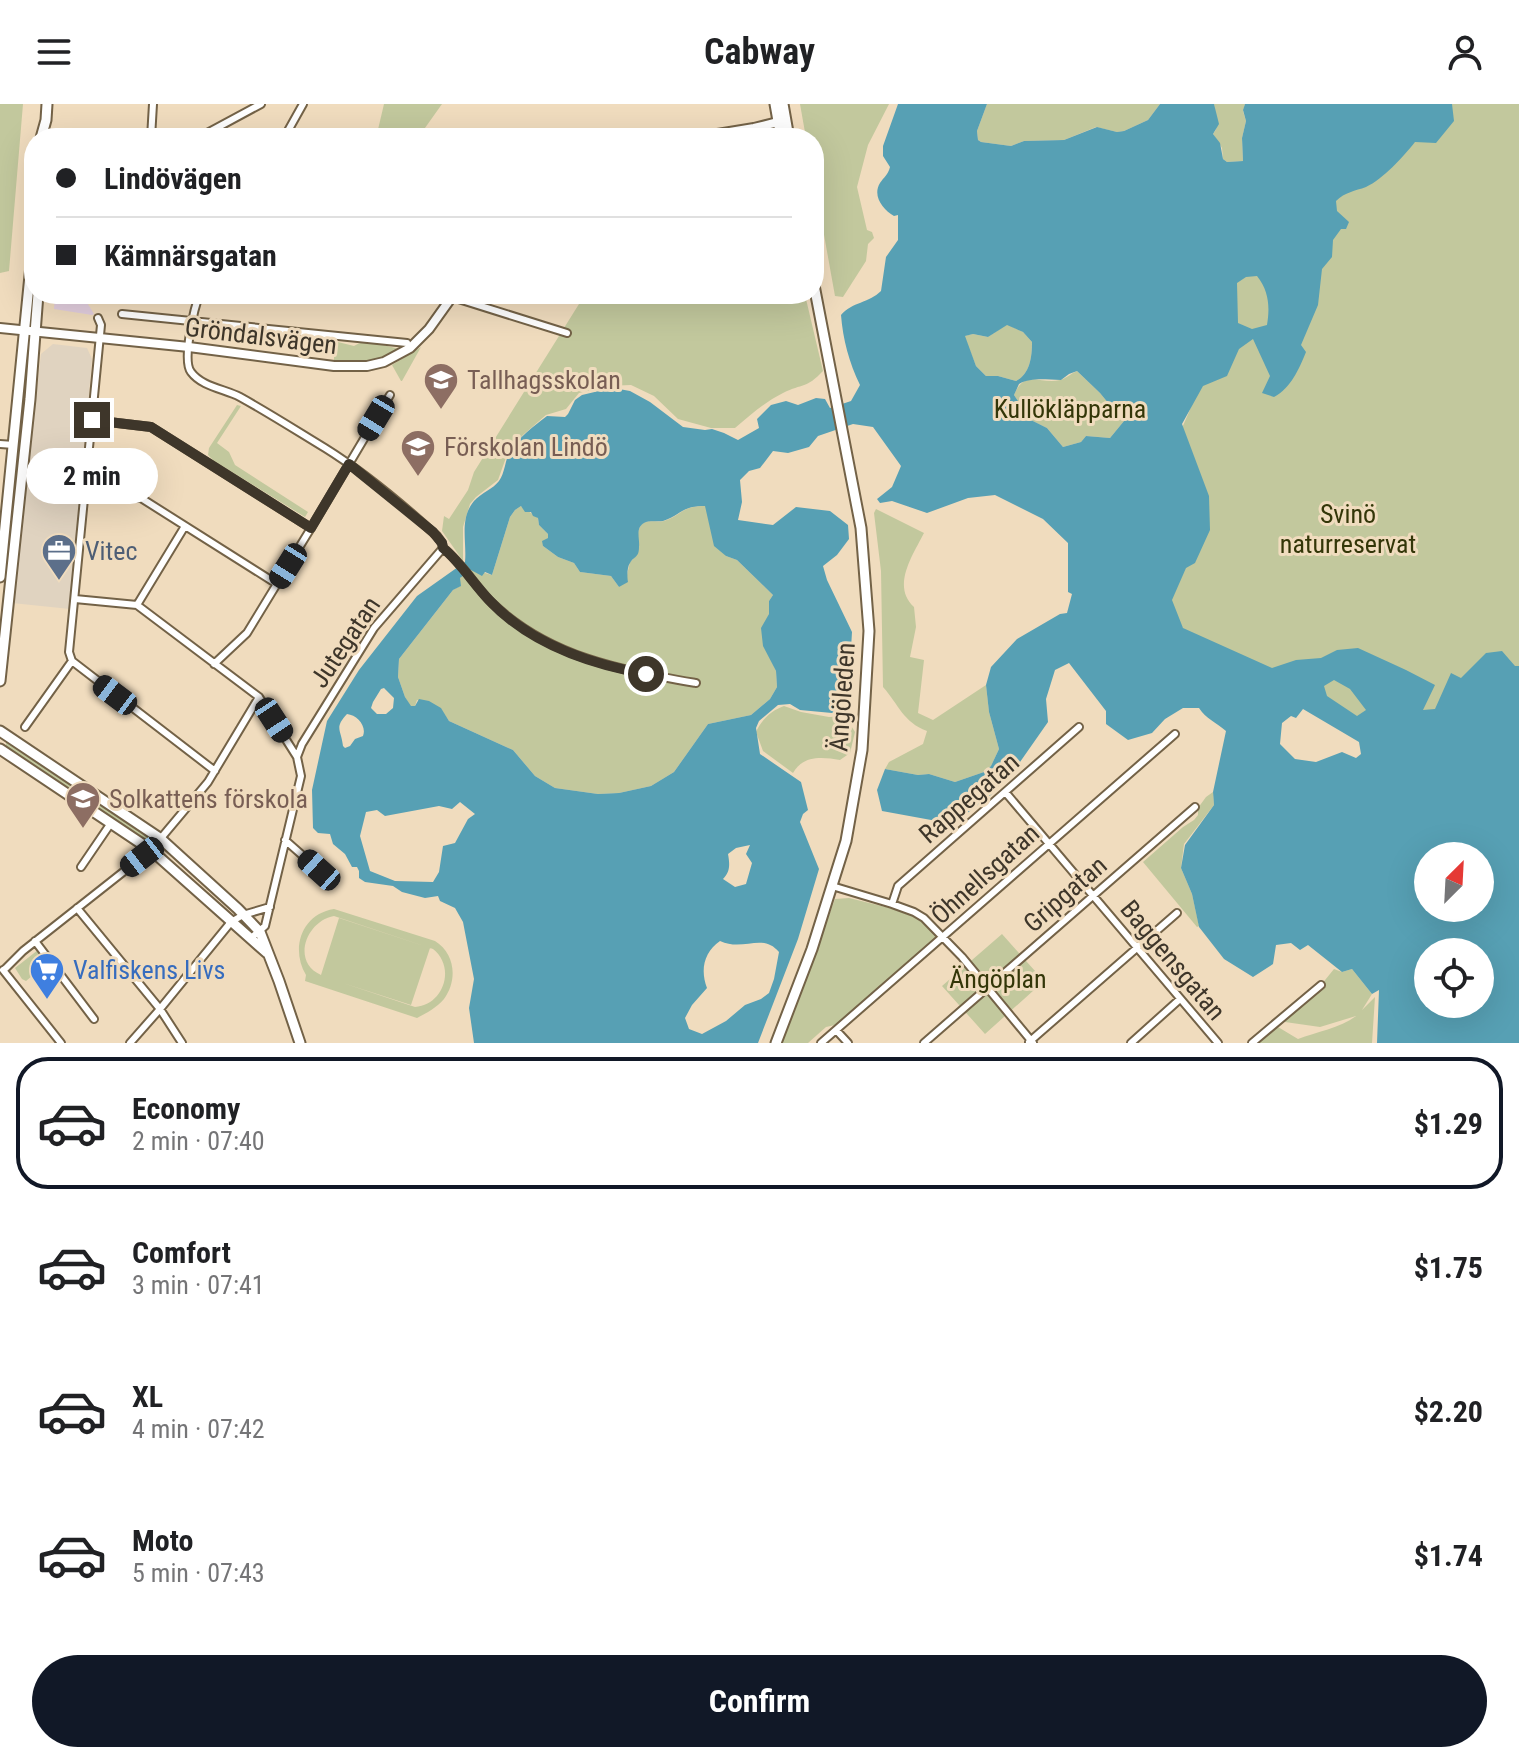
<!DOCTYPE html>
<meta charset="utf-8">
<style>
:root{--surface:#fff;--page:#f6f6f6;--text:#202124;--muted:#757577;--line:#e0e0e0;--accent:#111827}
body{margin:0;font-family:"Roboto Condensed",sans-serif;background:var(--page);color:var(--text);height:100vh;display:flex;flex-direction:column;font-size:30px;white-space:nowrap}
*{box-sizing:border-box;margin:0}
p{font-size:26px;color:var(--muted)}
.icon{flex:none;width:44px;height:44px;fill:none;stroke:currentColor;stroke-width:2;stroke-linecap:round;stroke-linejoin:round}
.map{position:relative;height:939px;overflow:hidden}
.details{display:flex;flex-direction:column;background:var(--surface);flex:1}
.details>*{flex:none}
.hud{position:absolute;left:24px;top:24px;width:800px;height:176px;border-radius:32px;box-shadow:0 8px 32px #0002;display:grid;align-content:center;height:176px;padding:0 32px;background:var(--surface)}
.needle{width:52px;rotate:24deg}
.tools{position:absolute;left:1414px;top:738px;display:grid;gap:16px}
.tools a{display:grid;place-items:center;width:80px;height:80px;border-radius:50%;background:var(--surface);box-shadow:0 8px 32px #0002;font-size:40px}
.end{position:absolute;width:36px;height:36px;margin:-18px;border:10px solid #3e362a;background:#fff;box-shadow:0 0 0 4px #fff}
.from{border-radius:50%}
.bubble{position:absolute;height:56px;border-radius:28px;background:var(--surface);box-shadow:0 8px 32px #0002;font-size:26px;font-weight:700;line-height:56px;text-align:center}
.car{position:absolute;width:24px;height:48px;margin:-24px -12px;border-radius:10px;box-shadow:0 0 6px 2px #0007;background:linear-gradient(#222 24%,#8ab4d8 0 40%,#222 0 76%,#8ab4d8 0 86%,#222 0)}
.hud b{display:flex;align-items:center;gap:28px;height:76px;font-size:30px}
.hud b+b{border-top:2px solid var(--line)}
.hud i{width:20px;height:20px;background:var(--text)}
ul{padding:14px 0 0;list-style:none}
li{display:flex;align-items:center;gap:24px;height:132px;margin:0 16px 12px;padding:0 16px;border:4px solid transparent;border-radius:32px}
li div{flex:1}
li b{display:block;font-size:30px}
li em{font-style:normal;font-weight:700}
li.current{border-color:var(--accent)}
li>.icon{width:72px;height:72px;stroke-width:1.5}
.button{display:flex;gap:16px;margin-top:auto;padding:16px 32px}
.button a{flex:1;height:92px;border-radius:48px;background:var(--accent);color:#fff;font-size:32px;font-weight:700;line-height:92px;text-align:center}
header{display:flex;justify-content:space-between;align-items:center;height:104px;padding:0 32px;background:var(--surface);font-size:36px;font-weight:700}
.map>svg:first-child{display:block}
.commercial{fill:#e2cede}
.industrial{fill:#e0d3c0}
.green{fill:#c2c89d;fill-rule:evenodd}
.water{fill:#57a0b4;fill-rule:evenodd}
.lines{fill:none;stroke-linecap:round;stroke-linejoin:round}
.minor-casing{stroke:#736247;stroke-width:10}
.tertiary-casing{stroke:#736247;stroke-width:12}
.secondary-casing{stroke:#736247;stroke-width:13}
.minor{stroke:#fff;stroke-width:6}
.tertiary{stroke:#fff;stroke-width:8}
.secondary{stroke:#fff;stroke-width:9}
.route{stroke:#3e362a;stroke-width:10}
.labels{text-anchor:middle;dominant-baseline:central;stroke-width:6;stroke-linejoin:round;paint-order:stroke}
.street-label{font-size:26px;fill:#3e362a;stroke:#f0dcbe}
.education-label{font-size:26px;fill:#785e54;stroke:#f0dcbe;text-anchor:start}
.park-label{font-size:26px;fill:#333608;stroke:#f0dcbe}
.service-label{font-size:26px;fill:#4e5e75;stroke:#f0dcbe;text-anchor:start}
.shop-label{font-size:26px;fill:#366cbe;stroke:#f0dcbe;text-anchor:start}
</style>
<header><svg class="icon" aria-label="menu" viewBox="0 0 24 24"><path d="M4 6h16M4 12h16M4 18h16"/></svg>Cabway<svg class="icon" aria-label="person" viewBox="0 0 24 24"><circle cx="12" cy="8" r="4"/><path d="M4 21q1-7 8-7t8 7"/></svg></header>
<div class="map">
<svg width="1519" height="939" viewBox="0 0 1519 939">
<rect width="100%" height="100%" fill="#f0dcbe"/>
<path class="commercial" d="M57,190H68L86,197L94,210L92,211L54,205L55,192Z"/>
<path class="industrial" d="M53,240L87,244L92,255L70,505L12,499L41,250Z"/>
<path class="green" d="M0,0H23L9,167L0,169Z
M384,0H442L420,31L424,34H376Z
M800,0H889L868,41L857,83L867,126L872,128L874,134L868,140L866,157L843,193L835,192L814,75V34H806Z
M987,0H1160L1148,16L1124,27L1117,28L1096,23L1064,36L1024,37L1011,42L981,38L978,36L977,27Z
M1214,0H1245L1243,7L1246,17L1242,34L1243,57L1227,58L1223,55L1222,44L1213,30C1221,20 1215,11 1214,0Z
M1296,0H1519V690L1194,540L1128,446L1189,308Z
M579,190H790L791,197L806,195L823,267C806,285 803,279 783,289C765,298 750,311 735,324H711L678,315L654,292L631,281L607,282L579,289L566,305L546,311L523,331L508,348L498,376L476,393L470,400L463,423V457L442,427L444,412L449,415L468,386L474,368L584,192Z
M1007,220L1023,228L1032,238C1032,253 1030,270 1016,277L998,272H986L976,262L964,232L973,230L988,233Z
M334,237L354,242C368,233 385,243 401,245C380,258 358,261 334,257Z
M421,243L402,277H401L392,261Z
M1077,267L1100,289L1109,300L1127,305L1124,317L1110,334L1086,332L1081,338L1063,343L1047,324L1031,316L1014,291C1025,264 1040,281 1060,276C1065,275 1072,269 1077,267Z
M237,301L241,302L217,339L229,348L235,361L308,408L305,413L214,357L208,351L209,344Z
M521,402L538,414L539,421L548,430V434L543,442L558,453L574,459L580,468L611,472L619,483L627,471L630,458C646,445 633,436 640,423C645,414 655,419 664,417C683,411 680,402 706,402L726,452L737,456L773,491L769,497V510L764,542L776,567L777,583L770,595L751,611L708,620L674,668L651,682L619,689L598,690L555,684L535,672L513,646L449,617L441,605L417,596L415,602H410L405,593L398,573L399,555L453,486L460,482V474L471,465L492,471L510,413L515,406Z
M876,405L924,429C913,451 891,482 914,503L916,523L910,553L924,556L918,609L933,616L986,581L989,608L999,645L991,662L984,668L955,678L929,670L918,671L885,665L889,658L923,640L927,627C903,618 899,601 883,583L881,467L874,409Z
M784,602L801,608L829,613L845,612L855,628L850,649L840,656C822,653 803,651 793,669L763,647L756,628C761,616 772,606 784,602Z
M6,638L152,732L148,738L6,644Z
M1213,688L1214,701L1184,740L1181,764L1192,790L1199,822L1197,823L1143,758L1183,723L1194,716L1198,711V704L1206,693Z
M849,794L914,810L939,831L835,921L826,923L808,939H782L835,795Z
M334,805L435,837C455,849 458,876 444,895C437,903 427,909 417,914L305,877L306,871C290,844 302,810 334,805ZM334,812L433,845C456,863 444,901 415,903L343,879L411,901L430,844L339,814L321,871C291,858 306,817 334,812Z
M1002,830L1044,877L985,930L942,882Z
M38,846L49,858L26,877L22,875L15,864Z
M1334,865L1342,868L1352,865L1372,890L1362,906L1375,893L1372,939H1259L1278,923L1298,935C1316,928 1340,924 1356,912L1320,923L1278,917L1321,881Z"/>
<path class="water" d="M898,0H987L977,27L978,36L981,38L1011,42L1024,37L1064,36L1097,23L1117,28L1124,27L1148,16L1160,0H1214L1219,20L1213,30L1220,39L1223,55L1227,58L1243,57L1242,34L1246,17L1243,6L1245,0H1452L1454,17L1436,39L1415,38C1403,53 1383,75 1366,83C1355,87 1345,88 1336,97L1337,107L1349,118L1346,125H1341L1333,136L1332,153L1322,165L1318,201L1301,241L1306,248C1299,265 1291,284 1274,293L1262,289L1270,272L1253,235L1239,245L1227,272L1203,282L1182,320L1209,392L1210,426L1195,459L1186,464L1172,496L1183,524L1272,564L1296,556L1321,554L1337,546L1358,544L1406,566L1435,581L1423,606L1435,605L1451,569L1461,574L1486,549L1502,547L1515,562H1519V939H1377L1379,886L1372,890L1352,865L1342,868L1308,841L1300,846L1291,839L1276,841L1273,860L1253,873L1224,855L1199,823L1192,790L1181,764L1185,741L1214,701L1213,688L1226,627C1216,618 1206,615 1199,604H1183L1165,615L1152,629L1128,636L1106,620V607L1069,559L1055,566L1046,595L1048,618L1020,658L992,690L953,720L882,707L877,686L885,665L918,671L929,670L955,678L984,668L991,662L999,645L989,608L986,581L991,563L1017,535L1060,510L1067,509L1072,490L1068,488V439L1043,415L995,391L968,394L927,409L892,397L880,399L877,395L892,383L901,362L873,323L853,320L818,332L809,343L788,349L773,347L760,364L749,367L740,376L742,398L738,416L773,421L796,403L830,407L848,421L849,435L837,451L823,462L827,476L852,528L848,595L832,609L800,606L790,600L778,601L759,617L756,624L760,650L801,678L808,706L803,710L800,718L819,765L798,835L758,939H474L469,904L474,875L463,818L455,804L440,797L438,792L425,794L402,788L393,782L365,778L359,774V767L357,763H352L345,750L333,740L330,730L318,729L313,724L312,686L327,617L359,566L417,492L465,458C467,437 459,415 474,397C481,389 493,385 499,377C505,369 505,356 510,347C519,333 534,322 547,312L565,313L568,310L575,296L582,291L603,286L619,285L630,287L650,298L683,323L705,326L712,325L724,329L738,336L759,324L757,315L771,301L786,297L798,301L816,294L825,295L830,304L851,297L860,281C849,258 843,236 841,211C852,198 869,199 881,187L886,153L898,136V111L894,112C883,106 872,92 880,79C884,73 888,71 890,63L883,52V42ZM1257,172C1269,187 1270,203 1267,221L1252,225L1238,219L1237,179L1246,173ZM1007,221L1023,228L1032,238C1032,253 1030,270 1016,277L998,272H986L976,262L965,232L973,230L988,233ZM1077,267L1100,289L1109,300L1126,305L1124,317L1110,334L1086,332L1081,338L1063,343L1047,324L1031,316L1014,291L1019,280C1032,273 1046,276 1061,276L1069,270ZM521,402L525,408H531L533,412L538,414L539,421L548,430V434L542,437L543,442L558,453L574,459L580,468L611,472L619,483L628,478C627,473 627,463 630,459C634,452 639,454 639,443C640,435 635,424 644,419C649,416 658,418 663,417C682,411 680,402 705,402L714,442L726,452L737,456L773,491L769,497V510L761,524L763,542L776,567L777,583L770,595L751,611L708,620L674,668L651,682L619,689L598,690L555,684L535,672L513,646L449,617L441,604L429,597L419,595L415,602H411L405,593L398,573L399,555L453,486L461,482L460,474L471,466L482,472L485,468L492,471L510,413L515,406ZM1334,576L1350,585L1366,606L1357,612L1327,592L1324,582ZM384,584L394,594L393,604L386,610H377L371,604L373,598L381,585ZM1303,605L1359,638L1361,650L1356,654L1342,648L1316,658L1295,655L1280,640L1282,619L1291,612L1296,614ZM347,610C357,611 367,622 363,632L355,635L350,642L345,644L343,642C341,625 334,624 347,610ZM460,698L475,710L468,715L455,739L443,742L439,768L433,778L395,777L370,767L360,732L366,708L377,706L385,712L439,702L452,705ZM750,741L746,750L752,759L746,780L735,783L723,775C730,768 730,761 728,750L736,744ZM1428,752H1480V804H1428ZM720,837C744,848 762,828 779,848L774,875L769,889L761,895L745,901L726,917L702,930L689,925L685,914L692,901L707,884C700,866 704,848 720,837ZM1428,848H1480V900H1428Z"/>
<g class="lines">
<defs>
<path id="minor" d="M151,34L153,0
M198,34L261,0
M284,34L303,0
M200,190C194,203 182,257 191,268C202,283 225,285 240,293C269,309 297,327 325,344C365,369 402,400 437,432L442,439L443,444C462,459 475,482 492,499C550,554 621,566 696,579
M452,193L567,229
M122,210L407,239
M92,316L151,323L311,424
M0,340L14,341
M85,390L141,394L277,480
M75,495L137,501L259,593L297,653
M137,501L185,422
M72,557L215,667
M214,560L247,529L311,424L390,291
M25,623L72,557L69,548L101,221L98,214
M1006,689L1218,939
M285,736L319,766
M81,763L111,719
M832,782L892,800L914,808L924,814L962,853L1033,939
M892,800L898,782L1079,623
M77,804L160,905L182,939
M250,835L265,822L301,672L297,653L302,640L374,524L443,444
M35,837L94,915
M3,866L61,939
M4,866L23,847L151,746L208,678L259,593
M836,926L848,939
M1029,938L1177,809
M130,939L160,905L231,818L243,811L270,803
M821,939L1175,630
M924,939L1195,703
M1131,939L1180,895
M1252,939L1321,881"/>
<path id="tertiary" d="M693,34L754,24L782,17
M0,224L189,243L334,262H367L384,258L410,244L429,225L454,190"/>
<path id="secondary" d="M775,0L781,34
M783,0L789,34
M41,34L46,16L47,0
M0,473L34,131
M0,577L30,295L38,190
M0,627L161,735L238,805L260,828L279,877L300,939
M0,645L151,746L267,849
M776,939L812,845L846,737L862,646L869,527L861,424L814,181"/>
</defs>
<use href="#minor" class="minor-casing"/>
<use href="#tertiary" class="tertiary-casing"/>
<use href="#secondary" class="secondary-casing"/>
<use href="#minor" class="minor"/>
<use href="#tertiary" class="tertiary"/>
<use href="#secondary" class="secondary"/>
</g>
<g class="lines">
<path class="route" d="M92,316L151,323L311,424L349,360L433,428L442,439L443,444C460,458 473,479 489,496C529,539 589,560 646,570"/>
</g>
<defs>
<symbol id="school-pin" viewBox="-11 -11 22 30"><path d="M0 17L-7.5 6A9.5 9.5 0 1 1 7.5 6Z" fill="#8d6e63" stroke="#f0dcbe"/><path d="M0-5L7-2L0 1L-7-2ZM-4 1L0 2.5L4 1V4Q0 6-4 4Z" fill="#fff"/></symbol>
<symbol id="office-pin" viewBox="-11 -11 22 30"><path d="M0 17L-7.5 6A9.5 9.5 0 1 1 7.5 6Z" fill="#5c6f8a" stroke="#f0dcbe"/><path d="M-6-3h4V-5.5h4V-3h4V5H-6ZM-1-4.5V-3h2v-1.5ZM-6 0V1H6V0Z" fill="#fff"/></symbol>
<symbol id="supermarket-pin" viewBox="-11 -11 22 30"><path d="M0 17L-7.5 6A9.5 9.5 0 1 1 7.5 6Z" fill="#3f7fe0" stroke="#f0dcbe"/><path d="M-6-5.5h2.5l.6 2H6L4.5 2H-2.5L-4.4-4H-6ZM-1.5 3.2a1.3 1.3 0 1 0 .1 0ZM3 3.2a1.3 1.3 0 1 0 .1 0Z" fill="#fff"/></symbol>
</defs>
<g fill-rule="evenodd">
<use href="#school-pin" x="421" y="256" width="40" height="54"/>
<use href="#school-pin" x="398" y="323" width="40" height="54"/>
<use href="#office-pin" x="39" y="427" width="40" height="54"/>
<use href="#school-pin" x="63" y="675" width="40" height="54"/>
<use href="#supermarket-pin" x="27" y="846" width="40" height="54"/>
</g>
<g class="labels">
<g class="street-label">
<text transform="translate(261 232) rotate(7)">Gröndalsvägen</text>
<text transform="translate(345 538) rotate(-56)">Jutegatan</text>
<text transform="translate(842 593) rotate(-86)">Ängöleden</text>
<text transform="translate(969 694) rotate(-41)">Rappegatan</text>
<text transform="translate(985 770) rotate(-42)">Öhnellsgatan</text>
<text transform="translate(1065 790) rotate(-41)">Gripgatan</text>
<text transform="translate(1173 856) rotate(50)">Baggensgatan</text>
</g>
<g class="education-label">
<text x="467" y="276">Tallhagsskolan</text>
<text x="444" y="343">Förskolan Lindö</text>
<text x="109" y="695">Solkattens förskola</text>
</g>
<g class="park-label">
<text x="1070" y="305">Kullökläpparna</text>
<text x="1348" y="410">Svinö<tspan x="1348" dy="30">naturreservat</tspan></text>
<text x="998" y="875">Ängöplan</text>
</g>
<g class="service-label">
<text x="85" y="447">Vitec</text>
</g>
<g class="shop-label">
<text x="73" y="866">Valfiskens Livs</text>
</g>
</g>
</svg>
<div class="tools">
<a><svg class="needle" viewBox="-14 -14 28 28"><path d="M0-13l5 13h-10z" fill="#e53935"/><path d="M0 13l5-13h-10z" fill="#757577"/></svg></a>
<a><svg class="icon" aria-label="locate" viewBox="0 0 24 24"><circle cx="12" cy="12" r="6"/><path d="M12 2v4M12 18v4M2 12h4M18 12h4"/></svg></a>
</div>
<i class="end from" style="left:646px;top:570px"></i>
<i class="end" style="left:92px;top:316px"></i>
<div class="bubble" style="left:26px;top:344px;width:132px">2 min</div>
<i class="car" style="left:376px;top:314px;rotate:211deg"></i>
<i class="car" style="left:288px;top:462px;rotate:212deg"></i>
<i class="car" style="left:115px;top:591px;rotate:307deg"></i>
<i class="car" style="left:274px;top:616px;rotate:147deg"></i>
<i class="car" style="left:142px;top:753px;rotate:232deg"></i>
<i class="car" style="left:319px;top:766px;rotate:312deg"></i>
<div class="hud">
<b><i class="from"></i>Lindövägen</b>
<b><i></i>Kämnärsgatan</b>
</div>
</div>
<section class="details">
<ul>
<li class="current"><svg class="icon" aria-label="car" viewBox="0 0 24 24"><path d="M5 17H2v-5l4-1 3-4h7l3 4 3 1v5h-3M9 17h6M6 11h13"/><circle cx="7" cy="17" r="2"/><circle cx="17" cy="17" r="2"/></svg><div><b>Economy</b><p>2 min · 07:40</p></div><em>$1.29</em></li>
<li><svg class="icon" aria-label="car" viewBox="0 0 24 24"><path d="M5 17H2v-5l4-1 3-4h7l3 4 3 1v5h-3M9 17h6M6 11h13"/><circle cx="7" cy="17" r="2"/><circle cx="17" cy="17" r="2"/></svg><div><b>Comfort</b><p>3 min · 07:41</p></div><em>$1.75</em></li>
<li><svg class="icon" aria-label="car" viewBox="0 0 24 24"><path d="M5 17H2v-5l4-1 3-4h7l3 4 3 1v5h-3M9 17h6M6 11h13"/><circle cx="7" cy="17" r="2"/><circle cx="17" cy="17" r="2"/></svg><div><b>XL</b><p>4 min · 07:42</p></div><em>$2.20</em></li>
<li><svg class="icon" aria-label="car" viewBox="0 0 24 24"><path d="M5 17H2v-5l4-1 3-4h7l3 4 3 1v5h-3M9 17h6M6 11h13"/><circle cx="7" cy="17" r="2"/><circle cx="17" cy="17" r="2"/></svg><div><b>Moto</b><p>5 min · 07:43</p></div><em>$1.74</em></li>
</ul>
<div class="button"><a>Confirm</a></div>
</section>
